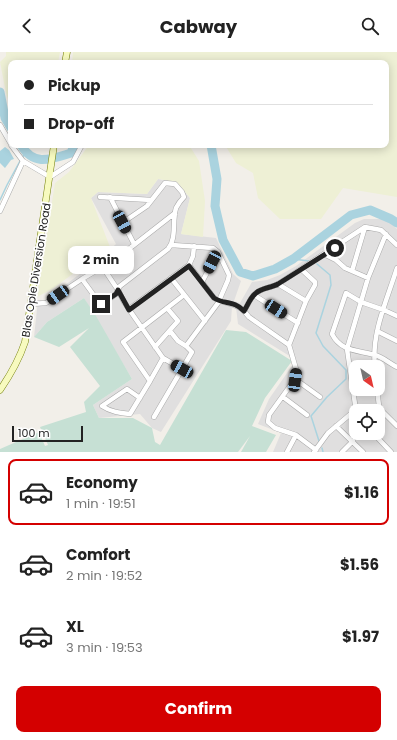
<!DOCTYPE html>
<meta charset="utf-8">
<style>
:root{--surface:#fff;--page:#f2f2f2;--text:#222;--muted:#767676;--line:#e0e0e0;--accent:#d40000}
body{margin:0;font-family:Poppins,sans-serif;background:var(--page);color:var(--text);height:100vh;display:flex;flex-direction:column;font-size:15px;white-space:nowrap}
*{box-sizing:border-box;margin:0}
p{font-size:13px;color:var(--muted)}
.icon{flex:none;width:22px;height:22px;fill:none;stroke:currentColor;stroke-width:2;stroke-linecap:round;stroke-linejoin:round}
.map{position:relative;height:400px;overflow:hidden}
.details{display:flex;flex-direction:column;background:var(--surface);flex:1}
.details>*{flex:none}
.top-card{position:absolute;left:8px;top:8px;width:381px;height:88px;border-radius:8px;box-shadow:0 2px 10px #0003;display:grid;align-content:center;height:88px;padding:0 16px;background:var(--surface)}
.needle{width:26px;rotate:146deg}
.buttons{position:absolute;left:349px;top:308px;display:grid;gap:8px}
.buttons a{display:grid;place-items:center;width:36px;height:36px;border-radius:8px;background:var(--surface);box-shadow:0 2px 10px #0003;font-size:20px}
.scale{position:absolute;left:12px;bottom:10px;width:71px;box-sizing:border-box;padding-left:4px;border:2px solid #222;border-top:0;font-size:11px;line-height:14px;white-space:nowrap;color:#222;-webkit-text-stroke:3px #fff;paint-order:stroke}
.end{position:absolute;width:18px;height:18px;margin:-9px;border:5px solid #222;background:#fff;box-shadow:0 0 0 2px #fff}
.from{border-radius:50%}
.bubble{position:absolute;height:28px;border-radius:8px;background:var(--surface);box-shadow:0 2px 10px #0003;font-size:13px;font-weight:700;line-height:28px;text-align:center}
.car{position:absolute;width:12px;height:24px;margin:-12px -6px;border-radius:5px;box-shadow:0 0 3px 1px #0007;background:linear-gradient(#222 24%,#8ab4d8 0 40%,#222 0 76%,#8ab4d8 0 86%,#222 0)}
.top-card b{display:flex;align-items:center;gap:14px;height:38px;font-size:15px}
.top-card b+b{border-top:1px solid var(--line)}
.top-card i{width:10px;height:10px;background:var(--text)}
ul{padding:7px 0 0;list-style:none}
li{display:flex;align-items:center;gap:12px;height:66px;margin:0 8px 6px;padding:0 8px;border:2px solid transparent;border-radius:8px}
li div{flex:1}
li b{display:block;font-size:15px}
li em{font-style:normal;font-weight:700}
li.on{border-color:var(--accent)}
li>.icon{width:36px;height:36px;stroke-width:1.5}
.cta{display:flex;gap:8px;margin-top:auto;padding:8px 16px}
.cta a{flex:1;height:46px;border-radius:8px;background:var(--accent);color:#fff;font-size:16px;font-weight:700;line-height:46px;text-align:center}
header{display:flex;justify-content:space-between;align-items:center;height:52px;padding:0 16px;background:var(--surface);font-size:18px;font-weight:700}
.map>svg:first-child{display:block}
.residential{fill:#e0dfdf;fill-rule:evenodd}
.farmland{fill:#eef0d5}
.wetland{fill:#c6e0d4}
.water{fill:#aad3df}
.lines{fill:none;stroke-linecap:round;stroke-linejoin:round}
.stream{stroke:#aad3df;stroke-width:1.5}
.river{stroke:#aad3df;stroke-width:9}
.minor-casing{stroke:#a9a9a9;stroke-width:5.5}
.secondary-casing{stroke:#707d05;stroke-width:7}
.minor{stroke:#fff;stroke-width:4.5}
.secondary{stroke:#f7fabf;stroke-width:6}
.route{stroke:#222;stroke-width:5}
.labels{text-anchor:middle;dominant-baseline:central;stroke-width:3.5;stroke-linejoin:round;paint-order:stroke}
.street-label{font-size:11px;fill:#222;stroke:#fff}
</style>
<header><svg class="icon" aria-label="back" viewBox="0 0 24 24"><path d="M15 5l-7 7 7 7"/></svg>Cabway<svg class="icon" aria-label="search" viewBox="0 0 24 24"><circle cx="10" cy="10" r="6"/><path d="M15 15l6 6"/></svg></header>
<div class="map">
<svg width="397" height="400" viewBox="0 0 397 400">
<rect width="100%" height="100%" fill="#f2efe9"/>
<path class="residential" d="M158,127L177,130L190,146L181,182L216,186L233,222L241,229L234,249L240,251L252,230L267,228L280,223L296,214L355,171L364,167H382L389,170L397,177V400H273L281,381L258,372L269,347L296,308L238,272L236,255L232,254L231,269L161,380L152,376L140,362L99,366L93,353L132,327L84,246L47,270L34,285L38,248L44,249L97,209L116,192L91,146L98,140L147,142ZM356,315H378V337H356ZM356,359H378V381H356Z"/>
<path class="farmland" d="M6,0H60L58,11H11V56L6,41L0,10L6,4Z
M73,0H397V145L343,136L321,167H280L258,146L253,121L236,111L225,93H386V11H72Z
M89,93H189L199,109L205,149L203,185L181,182L190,146L177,130L158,127L147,142L98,140L91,146L110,195L52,237L37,245L55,131L69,120Z"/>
<path class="wetland" d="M84,246L96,264L132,327L93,353L99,366H133L152,376L155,390L160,393L226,278L246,280L292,309L265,346L252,374L276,383L266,400H241L250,384L238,400H0V397L39,380L45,394L48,393L40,375L86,360L84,350L100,334L70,295L89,276L59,295L34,285L47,270Z"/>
<path class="water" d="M5,95L9,98L14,107L11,108L5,116L0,111V99Z"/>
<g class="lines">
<path class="stream" d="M22,106L25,101
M0,148L7,133L20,109
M293,207L309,209
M317,212L330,223L331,233L316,281L323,294L346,318V327L327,345L311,364L319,389
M322,396L323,400"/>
<path class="river" d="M0,40L5,66L11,76
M21,93C34,115 51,107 71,101L74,93
M211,93L217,127L215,154L223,188L240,220L253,224L275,217L293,207L351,163L370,158L391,167L397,171"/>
<defs>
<path id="minor" d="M0,73L11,92
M11,93L23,109L50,125L73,110L82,93
M100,145L151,148
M110,145L134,192
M0,159L23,109
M324,202L336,208L345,216L368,226
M189,213L214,246C225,253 234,249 244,259
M102,214L118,238L124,250L135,266L163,306L182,317
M301,217L315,230V233L306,249L289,293L296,317L295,327L269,363L268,370L275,376L296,383L316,398
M352,219L365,175
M171,226L205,269
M82,227L101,253L116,242L120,234L168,197C177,186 172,169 176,156C178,152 181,148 184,145L182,140L175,132L165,131L147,154L122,171
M202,230L218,200
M278,232L306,249
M254,243L298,271
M31,252L46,251L82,227L116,207L175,161
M129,257L189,213L193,204L194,194
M397,264L384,258L361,250L346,241L332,282C341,300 358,298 375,303C383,305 390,312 397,315
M170,279L178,289L186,294
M377,279L397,289
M289,293L249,265L244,259C248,253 250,246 255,242C260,236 271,236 278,232L365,175L381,178L397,193
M155,295L178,269L167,256
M375,315C371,281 387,248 397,216
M295,327L320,345
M150,329L163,306
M377,337L379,354L383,360L397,374
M283,345L307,363
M140,346L127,337L102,354C111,360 120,361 130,362L150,329L123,290L184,243
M356,359L347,297L368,226L386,182
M357,359L379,354
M154,365L192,300L186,294L218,251L228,228L229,223L218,200L213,196L172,193
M336,374L363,400
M373,381L391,400
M287,400L296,383
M314,400L328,381L353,360L356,359
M342,400L353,389"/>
<path id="secondary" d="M65,11L67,0
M0,338C11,322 19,308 25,290L54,93"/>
</defs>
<use href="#minor" class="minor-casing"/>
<use href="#secondary" class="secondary-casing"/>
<use href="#minor" class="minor"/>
<use href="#secondary" class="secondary"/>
</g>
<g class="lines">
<path class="route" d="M101,252L116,242L118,238L129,258L189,214L214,246C225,253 233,248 244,259C248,253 250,246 255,242C260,236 271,236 278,232L335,196"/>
</g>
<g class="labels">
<g class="street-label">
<text transform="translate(36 218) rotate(-81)">Blas Ople Diversion Road</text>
</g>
</g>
</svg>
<div class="buttons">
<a><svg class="needle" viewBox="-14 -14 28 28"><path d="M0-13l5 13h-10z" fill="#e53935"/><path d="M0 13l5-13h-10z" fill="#767676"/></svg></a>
<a><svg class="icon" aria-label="locate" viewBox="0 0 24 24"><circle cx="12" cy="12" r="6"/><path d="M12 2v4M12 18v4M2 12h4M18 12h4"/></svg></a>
</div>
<div class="scale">100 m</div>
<i class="end from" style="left:335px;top:196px"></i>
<i class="end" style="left:101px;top:252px"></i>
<div class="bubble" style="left:68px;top:194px;width:66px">2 min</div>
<i class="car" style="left:122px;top:170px;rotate:152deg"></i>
<i class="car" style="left:212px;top:210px;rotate:207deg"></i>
<i class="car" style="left:58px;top:243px;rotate:236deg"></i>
<i class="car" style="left:276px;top:257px;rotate:123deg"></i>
<i class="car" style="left:182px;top:317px;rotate:299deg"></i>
<i class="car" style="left:295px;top:328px;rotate:8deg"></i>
<div class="top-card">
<b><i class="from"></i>Pickup</b>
<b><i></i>Drop-off</b>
</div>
</div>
<section class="details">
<ul>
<li class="on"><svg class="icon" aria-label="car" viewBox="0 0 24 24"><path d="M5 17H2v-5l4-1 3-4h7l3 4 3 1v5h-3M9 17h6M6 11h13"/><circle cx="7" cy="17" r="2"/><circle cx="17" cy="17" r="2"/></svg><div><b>Economy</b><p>1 min · 19:51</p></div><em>$1.16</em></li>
<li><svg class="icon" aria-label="car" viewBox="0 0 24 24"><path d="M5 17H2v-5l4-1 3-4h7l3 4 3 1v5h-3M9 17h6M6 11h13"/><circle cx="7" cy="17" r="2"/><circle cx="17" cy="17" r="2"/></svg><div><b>Comfort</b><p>2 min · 19:52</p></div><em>$1.56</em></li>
<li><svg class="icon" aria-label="car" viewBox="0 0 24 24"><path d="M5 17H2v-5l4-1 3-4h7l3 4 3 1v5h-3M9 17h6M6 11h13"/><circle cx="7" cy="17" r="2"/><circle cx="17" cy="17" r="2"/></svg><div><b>XL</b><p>3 min · 19:53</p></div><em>$1.97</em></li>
</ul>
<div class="cta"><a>Confirm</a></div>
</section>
